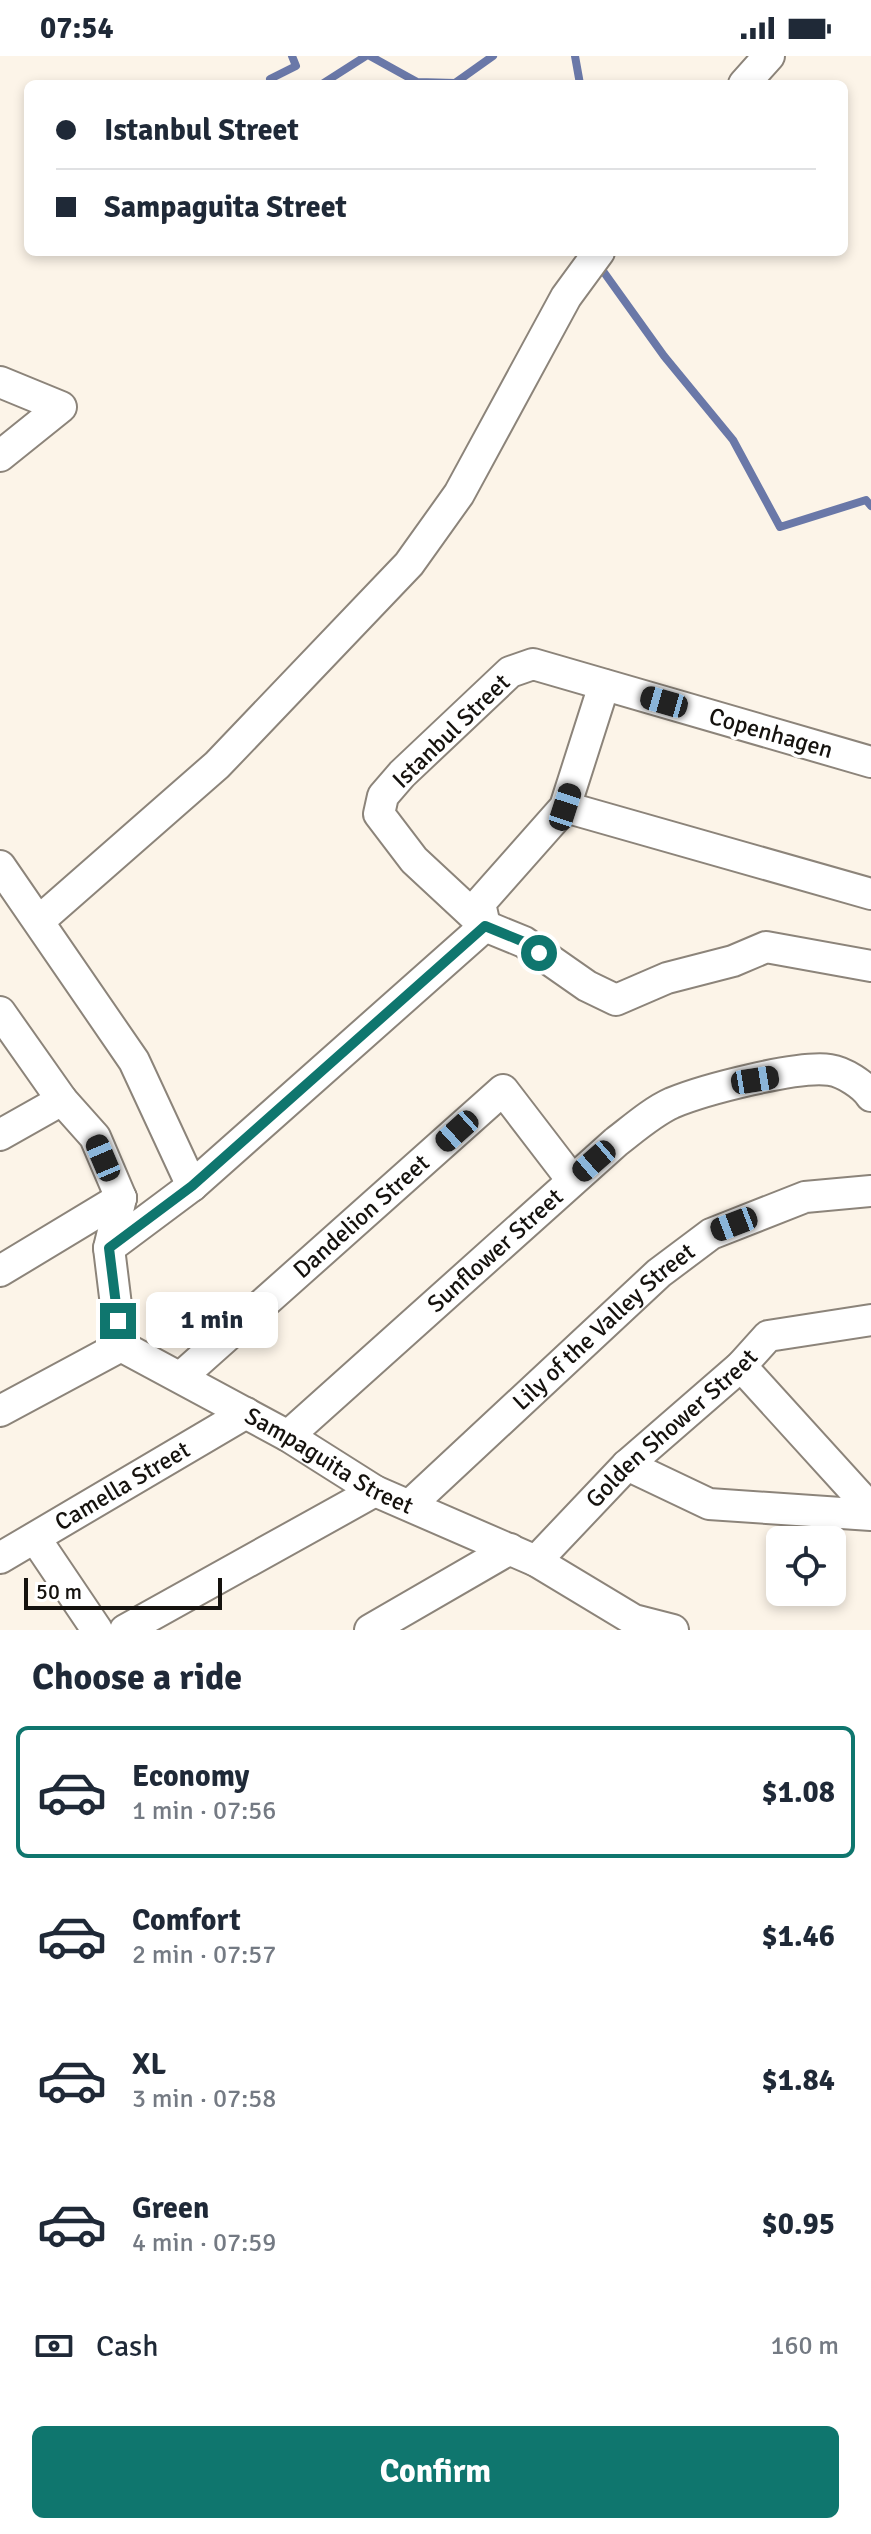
<!DOCTYPE html>
<meta charset="utf-8">
<style>
:root{--surface:#fff;--page:#f6f6f7;--text:#1f2937;--muted:#747a83;--line:#e0e1e3;--accent:#0f766e}
body{margin:0;font-family:Signika,sans-serif;background:var(--page);color:var(--text);height:100vh;display:flex;flex-direction:column;font-size:30px;white-space:nowrap}
*{box-sizing:border-box;margin:0}
p{font-size:26px;color:var(--muted)}
.icon{flex:none;width:44px;height:44px;fill:none;stroke:currentColor;stroke-width:2;stroke-linecap:round;stroke-linejoin:round}
.map{position:relative;height:1574px;overflow:hidden}
.drawer{display:flex;flex-direction:column;background:var(--surface);flex:1}
.drawer>*{flex:none}
.guide{position:absolute;left:24px;top:24px;width:824px;height:176px;border-radius:12px;box-shadow:0 4px 12px #0003;display:grid;align-content:center;height:176px;padding:0 32px;background:var(--surface)}
.buttons{position:absolute;left:766px;top:1470px;display:grid;gap:16px}
.buttons a{display:grid;place-items:center;width:80px;height:80px;border-radius:12px;background:var(--surface);box-shadow:0 4px 12px #0003;font-size:40px}
.scale{position:absolute;left:24px;bottom:20px;width:198px;box-sizing:border-box;padding-left:8px;border:4px solid #15120e;border-top:0;font-size:22px;line-height:28px;white-space:nowrap;color:#15120e;-webkit-text-stroke:6px #fff;paint-order:stroke}
.end{position:absolute;width:36px;height:36px;margin:-18px;border:10px solid #0f766e;background:#fff;box-shadow:0 0 0 4px #fff}
.from{border-radius:50%}
.bubble{position:absolute;height:56px;border-radius:12px;background:var(--surface);box-shadow:0 4px 12px #0003;font-size:26px;font-weight:800;line-height:56px;text-align:center}
.car{position:absolute;width:24px;height:48px;margin:-24px -12px;border-radius:10px;box-shadow:0 0 6px 2px #0007;background:linear-gradient(#222 24%,#8ab4d8 0 40%,#222 0 76%,#8ab4d8 0 86%,#222 0)}
.guide b{display:flex;align-items:center;gap:28px;height:76px;font-size:30px}
.guide b+b{border-top:2px solid var(--line)}
.guide i{width:20px;height:20px;background:var(--text)}
ul{padding:0;list-style:none}
li{display:flex;align-items:center;gap:24px;height:132px;margin:0 16px 12px;padding:0 16px;border:4px solid transparent;border-radius:12px}
li div{flex:1}
li b{display:block;font-size:30px}
li em{font-style:normal;font-weight:800}
li.current{border-color:var(--accent)}
li>.icon{width:72px;height:72px;stroke-width:1.5}
h2{padding:0 32px;font-size:36px;line-height:96px}
.pay{display:flex;align-items:center;gap:20px;height:88px;padding:0 32px;font-size:30px}
.pay p{margin-inline-start:auto}
.primary-button{display:flex;gap:16px;margin-top:auto;padding:16px 32px}
.primary-button a{flex:1;height:92px;border-radius:12px;background:var(--accent);color:#fff;font-size:32px;font-weight:800;line-height:92px;text-align:center}
.status{display:flex;justify-content:space-between;align-items:center;height:56px;padding:0 40px;background:var(--surface);direction:ltr}
.status svg{height:22px;fill:currentColor}
.map>svg:first-child{display:block}
.lines{fill:none;stroke-linecap:round;stroke-linejoin:round}
.stream{stroke:#6a78a8;stroke-width:8}
.minor-casing{stroke:#8c847a;stroke-width:34}
.minor{stroke:#fff;stroke-width:30}
.route{stroke:#0f766e;stroke-width:10}
.labels{text-anchor:middle;dominant-baseline:central;stroke-width:7;stroke-linejoin:round;paint-order:stroke}
.street-label{font-size:24px;fill:#15120e;stroke:#fff}
</style>
<div class="status"><b>07:54</b><svg viewBox="0 0 49 12"><path d="M0 12V9h3v3zM5 12V6h3v6zM10 12V3h3v9zM15 12V0h3v12zM26 1h20v11H26zM47 4h2v5h-2z"/></svg></div>
<div class="map">
<svg width="871" height="1574" viewBox="0 0 871 1574">
<rect width="100%" height="100%" fill="#fcf4e8"/>
<g class="lines">
<path class="stream" d="M370,0L417,26L455,27L493,0
M575,0L580,28
M272,28L270,23L296,10L292,0
M322,28L366,0
M598,208L664,300L733,384L780,471L866,444L871,450"/>
<defs>
<g id="minor">
<path d="M744,28L769,0"/>
<path d="M0,326L61,351L0,400"/>
<path d="M871,706L533,608L510,616L402,718L383,740L379,758L414,804L485,870L524,886L587,930L616,944L667,922L733,905L766,891L871,910"/>
<path d="M565,751L871,838"/>
<path d="M0,810L134,1005L192,1130"/>
<path d="M39,865L217,709L409,508L459,438L566,241L599,196"/>
<path d="M485,870L480,847L565,751L604,629"/>
<path d="M0,956L62,1044L95,1081L121,1142"/>
<path d="M0,1079L62,1044"/>
<path id="s1" d="M121,1142L109,1192L121,1290L288,1380L375,1435L536,1505L634,1564L673,1574"/>
<path d="M109,1192L192,1130L485,870"/>
<path d="M0,1215L121,1142"/>
<path d="M741,1310L871,1453"/>
<path id="s2" d="M182,1320L503,1034L572,1124"/>
<path d="M0,1355L121,1290"/>
<path id="s3" d="M288,1380L616,1086C633,1073 652,1056 672,1047C703,1034 798,1009 830,1014C844,1016 864,1029 871,1040"/>
<path d="M627,1409L709,1448L871,1459"/>
<path id="s4" d="M411,1448L659,1217L711,1178L805,1141L871,1135"/>
<path d="M35,1482L97,1574"/>
<path id="s5" d="M0,1502L246,1357"/>
<path id="s6" d="M536,1505L627,1409L741,1310L768,1280L871,1264"/>
<path d="M125,1574L375,1435"/>
<path d="M370,1574L510,1493"/>
</g>
</defs>
<use href="#minor" class="minor-casing"/>
<use href="#minor" class="minor"/>
</g>
<g class="lines">
<path class="route" d="M118,1265L109,1192L192,1130L485,870L524,886L539,897"/>
</g>
<g class="labels">
<g class="street-label">
<text transform="translate(451 675) rotate(-44)">Istanbul Street</text>
<text transform="translate(771 677) rotate(16)">Copenhagen</text>
<text stroke="none"><textPath href="#s2" startOffset="240">Dandelion Street</textPath></text>
<text stroke="none"><textPath href="#s3" startOffset="278">Sunflower Street</textPath></text>
<text stroke="none"><textPath href="#s4" startOffset="262">Lily of the Valley Street</textPath></text>
<text stroke="none"><textPath href="#s6" startOffset="190">Golden Shower Street</textPath></text>
<text stroke="none"><textPath href="#s1" startOffset="388">Sampaguita Street</textPath></text>
<text stroke="none"><textPath href="#s5" startOffset="142">Camella Street</textPath></text>
</g>
</g>
</svg>
<div class="buttons">
<a><svg class="icon" aria-label="locate" viewBox="0 0 24 24"><circle cx="12" cy="12" r="6"/><path d="M12 2v4M12 18v4M2 12h4M18 12h4"/></svg></a>
</div>
<div class="scale">50 m</div>
<i class="end from" style="left:539px;top:897px"></i>
<i class="end" style="left:118px;top:1265px"></i>
<div class="bubble" style="left:146px;top:1236px;width:132px">1 min</div>
<i class="car" style="left:664px;top:646px;rotate:286deg"></i>
<i class="car" style="left:565px;top:751px;rotate:18deg"></i>
<i class="car" style="left:755px;top:1024px;rotate:81deg"></i>
<i class="car" style="left:457px;top:1075px;rotate:228deg"></i>
<i class="car" style="left:103px;top:1102px;rotate:337deg"></i>
<i class="car" style="left:594px;top:1105px;rotate:229deg"></i>
<i class="car" style="left:734px;top:1168px;rotate:249deg"></i>
<div class="guide">
<b><i class="from"></i>Istanbul Street</b>
<b><i></i>Sampaguita Street</b>
</div>
</div>
<section class="drawer">
<h2>Choose a ride</h2>
<ul>
<li class="current"><svg class="icon" aria-label="car" viewBox="0 0 24 24"><path d="M5 17H2v-5l4-1 3-4h7l3 4 3 1v5h-3M9 17h6M6 11h13"/><circle cx="7" cy="17" r="2"/><circle cx="17" cy="17" r="2"/></svg><div><b>Economy</b><p>1 min · 07:56</p></div><em>$1.08</em></li>
<li><svg class="icon" aria-label="car" viewBox="0 0 24 24"><path d="M5 17H2v-5l4-1 3-4h7l3 4 3 1v5h-3M9 17h6M6 11h13"/><circle cx="7" cy="17" r="2"/><circle cx="17" cy="17" r="2"/></svg><div><b>Comfort</b><p>2 min · 07:57</p></div><em>$1.46</em></li>
<li><svg class="icon" aria-label="car" viewBox="0 0 24 24"><path d="M5 17H2v-5l4-1 3-4h7l3 4 3 1v5h-3M9 17h6M6 11h13"/><circle cx="7" cy="17" r="2"/><circle cx="17" cy="17" r="2"/></svg><div><b>XL</b><p>3 min · 07:58</p></div><em>$1.84</em></li>
<li><svg class="icon" aria-label="car" viewBox="0 0 24 24"><path d="M5 17H2v-5l4-1 3-4h7l3 4 3 1v5h-3M9 17h6M6 11h13"/><circle cx="7" cy="17" r="2"/><circle cx="17" cy="17" r="2"/></svg><div><b>Green</b><p>4 min · 07:59</p></div><em>$0.95</em></li>
</ul>
<div class="pay"><svg class="icon" aria-label="cash" viewBox="0 0 24 24"><path d="M3 7h18v10H3z"/><circle cx="12" cy="12" r="2"/></svg>Cash<p>160 m</p></div>
<div class="primary-button"><a>Confirm</a></div>
</section>
